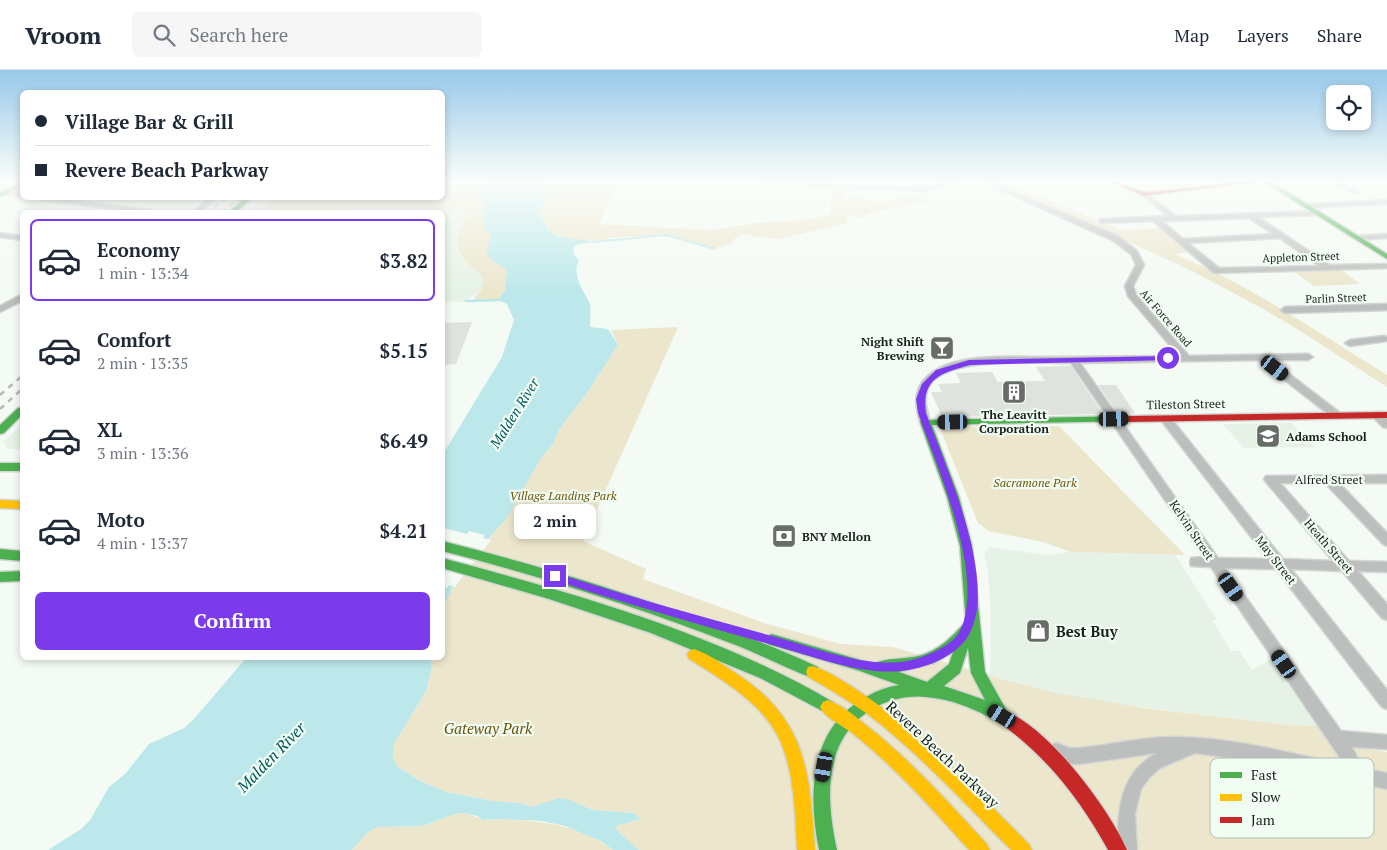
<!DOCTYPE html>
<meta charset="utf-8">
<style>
:root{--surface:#fff;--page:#f6f6f7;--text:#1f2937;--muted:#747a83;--line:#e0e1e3;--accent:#7c3aed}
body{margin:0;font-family:"PT Serif",serif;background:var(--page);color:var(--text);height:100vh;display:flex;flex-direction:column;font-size:19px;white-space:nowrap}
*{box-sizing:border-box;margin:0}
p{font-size:16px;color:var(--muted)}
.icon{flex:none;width:28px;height:28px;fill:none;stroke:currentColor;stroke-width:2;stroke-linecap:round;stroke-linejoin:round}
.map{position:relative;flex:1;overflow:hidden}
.side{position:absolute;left:20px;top:140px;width:425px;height:450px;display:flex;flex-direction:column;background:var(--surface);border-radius:8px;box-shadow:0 2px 8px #0003}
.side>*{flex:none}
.banner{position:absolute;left:20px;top:20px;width:425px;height:110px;border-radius:8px;box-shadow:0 2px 8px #0003;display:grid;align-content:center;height:110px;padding:0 15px;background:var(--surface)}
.buttons{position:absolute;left:1326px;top:15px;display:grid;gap:10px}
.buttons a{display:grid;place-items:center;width:45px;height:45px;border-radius:8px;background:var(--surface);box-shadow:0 2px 8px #0003;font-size:25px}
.end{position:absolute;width:22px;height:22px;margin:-11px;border:6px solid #7c3aed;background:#fff;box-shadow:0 0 0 2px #fff}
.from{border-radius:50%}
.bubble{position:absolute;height:35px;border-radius:8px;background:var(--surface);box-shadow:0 2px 8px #0003;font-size:16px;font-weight:700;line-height:35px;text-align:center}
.car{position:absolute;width:15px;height:30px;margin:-15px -8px;border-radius:6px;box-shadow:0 0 4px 1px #0007;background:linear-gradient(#222 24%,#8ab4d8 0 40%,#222 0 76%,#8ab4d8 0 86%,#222 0)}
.banner b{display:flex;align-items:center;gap:18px;height:48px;font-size:19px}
.banner b+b{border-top:1px solid var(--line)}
.banner i{width:12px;height:12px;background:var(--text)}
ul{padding:9px 0 0;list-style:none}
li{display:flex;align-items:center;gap:15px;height:82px;margin:0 10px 8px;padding:0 5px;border:2px solid transparent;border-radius:8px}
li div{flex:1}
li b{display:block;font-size:19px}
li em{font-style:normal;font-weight:700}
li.current{border-color:var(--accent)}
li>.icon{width:45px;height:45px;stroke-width:1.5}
.cta{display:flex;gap:10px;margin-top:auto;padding:10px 15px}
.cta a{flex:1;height:58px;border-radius:8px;background:var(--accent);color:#fff;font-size:20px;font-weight:700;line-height:58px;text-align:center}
header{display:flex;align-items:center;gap:30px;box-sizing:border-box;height:70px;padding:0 25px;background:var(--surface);border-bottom:1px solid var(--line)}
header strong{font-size:24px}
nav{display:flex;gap:28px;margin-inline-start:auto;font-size:18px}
.search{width:350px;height:45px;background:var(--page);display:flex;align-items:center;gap:12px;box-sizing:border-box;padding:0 18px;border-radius:8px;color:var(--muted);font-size:19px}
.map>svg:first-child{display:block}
.built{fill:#e6f2e6}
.green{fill:#ece6cd}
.water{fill:#bde8eb}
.pier{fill:#f4faf4}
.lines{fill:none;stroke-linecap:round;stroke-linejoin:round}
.stream-far1{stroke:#bde8eb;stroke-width:2}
.stream{stroke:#bde8eb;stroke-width:2.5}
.building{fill:#dfe2dd}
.street-casing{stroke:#d2d6d2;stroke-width:3}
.fast-casing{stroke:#d2d6d2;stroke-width:3}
.slow-casing{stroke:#d2d6d2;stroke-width:3}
.jam-casing{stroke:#d2d6d2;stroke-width:3}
.street{fill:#bdbfbe;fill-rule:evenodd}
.fast{fill:#4caf50;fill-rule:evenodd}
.slow{fill:#ffc107;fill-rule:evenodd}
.jam{fill:#c62828;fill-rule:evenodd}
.rail-far1{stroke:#b6b9b7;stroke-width:2;stroke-dasharray:4.5 4.5;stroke-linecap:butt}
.rail{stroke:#b6b9b7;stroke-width:2.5;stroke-dasharray:5.5 5.5;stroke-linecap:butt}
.route{fill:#7c3aed}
.labels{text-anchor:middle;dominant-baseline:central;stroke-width:4.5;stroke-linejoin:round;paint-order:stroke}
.far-street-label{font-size:11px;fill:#1c201c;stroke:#f1fdf2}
.poi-label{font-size:12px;font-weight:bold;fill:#1c201c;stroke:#f1fdf2;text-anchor:start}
.street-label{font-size:12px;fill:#1c201c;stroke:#f1fdf2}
.park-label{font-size:12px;font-style:italic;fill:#6b5508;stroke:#f1fdf2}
.water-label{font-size:14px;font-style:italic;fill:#00585f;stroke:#f1fdf2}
.near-poi-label{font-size:15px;font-weight:bold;fill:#1c201c;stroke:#f1fdf2;text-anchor:start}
.near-park-label{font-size:15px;font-style:italic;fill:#6b5508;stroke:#f1fdf2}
.near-street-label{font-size:15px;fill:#1c201c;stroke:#f1fdf2}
.near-water-label{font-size:16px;font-style:italic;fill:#00585f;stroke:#f1fdf2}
.key{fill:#f1fdf2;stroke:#b1bbb2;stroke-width:1}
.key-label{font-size:14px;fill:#1c201c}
</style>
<header>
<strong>Vroom</strong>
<div class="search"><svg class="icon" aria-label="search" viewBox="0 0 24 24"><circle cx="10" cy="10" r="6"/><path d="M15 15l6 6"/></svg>Search here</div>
<nav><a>Map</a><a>Layers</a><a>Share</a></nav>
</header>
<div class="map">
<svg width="1387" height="780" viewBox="0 0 1387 780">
<rect width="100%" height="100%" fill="#f4faf4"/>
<path class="built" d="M345,139H460L467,145L458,163L457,177L461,188L481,204L483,215L475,225L463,232L443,231L442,142H334Z
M1291,353L1315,377L1244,378L1223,354Z
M22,354V379H7L5,373H2Z
M990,477L1046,485L1071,482L1175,485L1217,550H1212L1231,581H1239L1252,600L1272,589L1317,656L1289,655L1117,634L1057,623L990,606L991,549L988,502L984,483Z"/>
<path class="green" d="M443,112H488L481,141C487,151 480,152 491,165L492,190L506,198C512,210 505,220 498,230L474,231C475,224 484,219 483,211C483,205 478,202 474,199C451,179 454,170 467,145L460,139H345L334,142H257L271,128H442Z
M539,112H619L599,154L712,160L756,153L802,150L831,144V118L845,119L846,129L855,127L877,132L907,127L931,129L922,133H911L904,137L874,142L859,148L847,145V153L779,169L757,167L743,164L736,167L731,174L711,179L666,165L618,167L594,171L572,169L552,163L540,145L545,125Z
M991,112H1006L1120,160L1161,158L1189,182L1175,184C1251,216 1316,261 1387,305V317C1343,289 1298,258 1252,233C1168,186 1079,150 991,112Z
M1142,112H1202L1207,115L1155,120Z
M1341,200L1360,214L1314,216L1295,202Z
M678,257L583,471L646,499L643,509L764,553L840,574L893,577L1002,609L1057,623L1144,638L1289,655L1317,656L1329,672L1387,682V780H639L615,759L618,755L641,749L633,743L593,740L570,730L545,733L532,737L520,733L493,731L446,722L420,711L398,697L393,688L394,674L426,621L432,598L430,588H442L443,539L451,520L482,476L500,456L541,388L553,374L560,358L587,323L618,275L611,260Z
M1059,356L1185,485L1071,482L1043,472L989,461L978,453L941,361L945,357Z
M464,743C471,745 476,747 482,749C489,752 501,748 509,749C547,752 582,756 613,780H352L368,762L377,757L422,756L455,744Z"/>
<path class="water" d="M486,112H544V117L547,122L540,145L548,159L557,166L596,172L579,174L573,178L574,184L579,191C571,205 584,221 590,234C591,236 590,253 590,257C612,260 606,255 618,275L587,323L560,358L553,374L541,388L506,449L482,476L461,504L451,520L443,539V384L502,287L514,250L507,234L498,230L505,220L507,201C502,193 487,192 487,181C488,176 490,170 491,165L484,159L483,145L481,139L483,135C480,128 485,120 486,112Z
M246,588H430L432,598L426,621L394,674L393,688L398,697L420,711L446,722L493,731L520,733L532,737L559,728L570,730L593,740L633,743L641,749L618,755L615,759L639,780H613L601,771L565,756L542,751L503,749L483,750L477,746L464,743L455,744L422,756L377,757L368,762L352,780H48L81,759L90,750L109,717L126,703L149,674L184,658L194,649Z"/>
<path class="pier" d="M443,458L467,464L469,461L485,465L483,468L491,470L455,517L449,515L447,518L442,517Z"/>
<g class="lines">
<path class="stream-far1" d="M593,172L666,165L715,179"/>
<path class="stream" d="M466,231L500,230"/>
</g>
<path class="building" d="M472,252L456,294L442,295V253Z
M1071,296L1103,344L942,347L931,322H942L938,314L961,313L956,303L992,302L998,312L1045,311L1036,297Z
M1098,315H1116L1135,343H1118Z"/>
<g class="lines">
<defs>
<path id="street" d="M762,112C811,112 860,117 909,117C926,117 942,112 959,112L925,121L765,114Z
M982,112H991L1118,166L1137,181L1144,195L1133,216L1136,225L1189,286L1308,284L1313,287L1308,290H1271L1340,343L1341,345L1340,347H1332L1259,290L1080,293L1218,488L1268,489L1161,350L1160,348L1161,346H1169L1283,489L1333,491L1266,412L1264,409L1266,406L1387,405V413H1339L1387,463V476L1383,474L1325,413H1280L1349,491L1387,492V502L1358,501L1387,534V550L1382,548L1342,501L1291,499L1387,620V639L1382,637L1276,499L1225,498L1341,661L1387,665V679L1352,677L1363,699L1387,703V719L1256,691L1195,683L1160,698L1149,708L1141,719L1135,744L1137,780H1119C1116,743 1120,702 1157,683L1079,694H1069L1050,686L1048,681L1050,676L1056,673L1069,678H1079C1112,675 1145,666 1178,667C1235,668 1290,683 1345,695L1211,497L1191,496L1190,492L1191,488L1204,487L1071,293C1040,293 942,285 928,318C923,330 927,341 930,352L925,355L920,352C914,332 914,314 933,302C963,281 1021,288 1057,287C1097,287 1138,286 1179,286L1128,226L1125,216L1136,195L1131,184L1112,170Z
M1331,112H1340L1358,122L1353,123Z
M0,120L22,123V127L0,124Z
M1142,123H1146L1176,146L1320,141L1321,143L1317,145L1258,147L1330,195L1387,194V198L1214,203L1153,151L1100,153V149H1103L1168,146L1142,125ZM1249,148L1273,164L1183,169L1162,151ZM1280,168L1319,196L1219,198L1188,173Z
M37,128H53L151,140L155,142H138L40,130Z
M209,128H216L200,142H193Z
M1387,130V134L1306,138L1302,136L1306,134Z
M0,163L22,166V170L0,167Z
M1387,164V168L1357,170L1353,168L1357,166Z
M19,226H22V231L0,242V236Z
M1387,234V240L1285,243L1281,240L1285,237Z
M1384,266L1387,267V271L1350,276L1345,273L1350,270Z
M1376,342L1387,349V358L1383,357L1371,345Z"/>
<path id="fast" d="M1264,112H1272L1387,184V189Z
M22,113V117L0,127V122Z
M245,128H252L236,142H229Z
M22,337V345L4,363L0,364V355L18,338Z
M1129,346L1134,349L1133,351L932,355L959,427L972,476L985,602L1007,641L1010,643L1013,648L1010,653L1005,655C997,652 989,647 981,643C966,636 951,630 934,628C913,624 891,628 872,639C822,670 826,730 837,780H819C808,726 809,660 863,629C873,622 886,617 899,615L857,600L767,574L765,570L767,566L772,564L874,594C884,587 910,590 925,584C935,580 944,574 952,566C957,562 960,556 966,553L960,476L947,427L920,352L921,350ZM968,578L971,603L985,630L944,616L960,603ZM953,582L949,594L927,612L899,602L934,593Z
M0,393H22V401H0Z
M442,471C525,492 607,516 687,545C732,561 776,577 818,597L820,602L818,607L813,608C786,599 760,584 733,574C638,537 541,506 442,481Z
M0,479L22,481V491L0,489Z
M442,488C573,523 716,563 833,632L836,637L833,642L828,644L760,608L651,563L549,529L442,498Z
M22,501V511L0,512V502Z"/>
<path id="slow" d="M0,430L22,431V439L0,438Z
M694,579C709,584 724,595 737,604C807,649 810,704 815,780H797C792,670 785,647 689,589L687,585L689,581Z
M813,596C830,602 847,613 863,624C925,666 976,721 1029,774L1032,780H1011C964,733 919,683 866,643C847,630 828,618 808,607L806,602L808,597Z
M828,630C842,635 855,646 866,655C911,690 949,733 987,774L990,780H969C932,739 896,698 852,663C843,656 825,648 820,637L823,632Z"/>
<path id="jam" d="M1111,112C1124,112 1136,122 1148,122C1184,120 1219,112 1255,112L1144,126Z
M1387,342V348L1129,352L1124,349L1129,346Z
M1005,641C1048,657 1109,738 1127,780H1108C1080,729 1047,687 1000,653L997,648L1000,643Z"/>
</defs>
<use href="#street" class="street-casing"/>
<use href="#fast" class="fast-casing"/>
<use href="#slow" class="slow-casing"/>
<use href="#jam" class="jam-casing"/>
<use href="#street" class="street"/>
<use href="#fast" class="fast"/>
<use href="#slow" class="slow"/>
<use href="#jam" class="jam"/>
<path class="rail-far1" d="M208,142L225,128
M223,142L239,128"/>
<path class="rail" d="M0,325L22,306
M0,339L22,319"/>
</g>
<linearGradient id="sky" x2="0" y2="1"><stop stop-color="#97c9e9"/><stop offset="0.5" stop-color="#fafdfa"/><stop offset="1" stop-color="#fafdfa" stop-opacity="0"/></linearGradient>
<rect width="1387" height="222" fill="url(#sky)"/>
<path class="route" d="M1168,286L1170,287V290L970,295C942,303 921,308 926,343C946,397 984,481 977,539C976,547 972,561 967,568C954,587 924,599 901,601C861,605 815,587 776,576C701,555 626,534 551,509L550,506L555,503C628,526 702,547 776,567C816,578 859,596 901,592C919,590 952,577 960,561C986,507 937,396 918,343L916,329L922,314L936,300L969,290Z"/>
<defs>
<symbol id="bar-square" viewBox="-11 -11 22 22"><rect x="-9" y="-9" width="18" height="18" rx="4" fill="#686c68" stroke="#f1fdf2"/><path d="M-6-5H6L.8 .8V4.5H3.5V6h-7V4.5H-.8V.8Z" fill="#fff"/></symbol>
<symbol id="building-square" viewBox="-11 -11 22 22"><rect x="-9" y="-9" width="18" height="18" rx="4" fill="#686c68" stroke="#f1fdf2"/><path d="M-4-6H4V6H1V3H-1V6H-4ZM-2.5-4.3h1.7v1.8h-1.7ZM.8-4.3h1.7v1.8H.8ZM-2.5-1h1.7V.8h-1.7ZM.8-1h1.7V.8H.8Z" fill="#fff"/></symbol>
<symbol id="school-square" viewBox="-11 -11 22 22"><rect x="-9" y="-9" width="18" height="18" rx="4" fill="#686c68" stroke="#f1fdf2"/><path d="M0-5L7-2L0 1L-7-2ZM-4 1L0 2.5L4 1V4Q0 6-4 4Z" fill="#fff"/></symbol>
<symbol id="bank-square" viewBox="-11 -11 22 22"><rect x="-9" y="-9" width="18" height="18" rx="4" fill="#686c68" stroke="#f1fdf2"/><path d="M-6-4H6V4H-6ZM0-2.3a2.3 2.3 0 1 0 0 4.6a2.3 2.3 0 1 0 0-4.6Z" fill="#fff"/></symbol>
<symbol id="shop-square" viewBox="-11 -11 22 22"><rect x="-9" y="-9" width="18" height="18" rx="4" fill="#686c68" stroke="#f1fdf2"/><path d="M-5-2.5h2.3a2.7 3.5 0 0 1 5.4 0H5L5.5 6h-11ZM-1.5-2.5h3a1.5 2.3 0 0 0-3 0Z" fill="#fff"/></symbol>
</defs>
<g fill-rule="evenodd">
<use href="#bar-square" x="928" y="264" width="28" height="28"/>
<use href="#building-square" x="1000" y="308" width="28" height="28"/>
<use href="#school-square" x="1254" y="352" width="28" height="28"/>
<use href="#bank-square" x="770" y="452" width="28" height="28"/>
<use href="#shop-square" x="1024" y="547" width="28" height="28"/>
</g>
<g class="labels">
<g class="far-street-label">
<text transform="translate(1301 187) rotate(-2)">Appleton Street</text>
<text transform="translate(1336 228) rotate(-2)">Parlin Street</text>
<text transform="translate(1166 248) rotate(49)">Air Force Road</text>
</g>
<g class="poi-label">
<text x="924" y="271" text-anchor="end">Night Shift<tspan x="924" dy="14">Brewing</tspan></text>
<text x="1014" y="344" text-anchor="middle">The Leavitt<tspan x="1014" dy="14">Corporation</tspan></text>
<text x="1286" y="366">Adams School</text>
<text x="802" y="466">BNY Mellon</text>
</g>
<g class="street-label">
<text transform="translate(1186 334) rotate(-1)">Tileston Street</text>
<text x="1329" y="409">Alfred Street</text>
<text transform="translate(1192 460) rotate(56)">Kelvin Street</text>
<text transform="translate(1329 476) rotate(49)">Heath Street</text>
<text transform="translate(1276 490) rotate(52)">May Street</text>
</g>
<g class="park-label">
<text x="1035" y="412">Sacramone Park</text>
<text x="563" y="425">Village Landing Park</text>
</g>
<g class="water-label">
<text transform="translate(514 343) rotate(-58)">Malden River</text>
</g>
<g class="near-poi-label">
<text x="1056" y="561">Best Buy</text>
</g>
<g class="near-park-label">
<text x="488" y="658">Gateway Park</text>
</g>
<g class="near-street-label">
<text transform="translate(943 684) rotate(43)">Revere Beach Parkway</text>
</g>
<g class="near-water-label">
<text transform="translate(271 687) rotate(-46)">Malden River</text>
</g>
</g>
<rect x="1210" y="688" width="164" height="80" rx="8" class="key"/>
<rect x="1220" y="702" width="22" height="6" fill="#4caf50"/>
<rect x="1220" y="724" width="22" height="7" fill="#ffc107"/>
<rect x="1220" y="747" width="22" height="6" fill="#c62828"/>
<g class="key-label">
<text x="1251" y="710">Fast</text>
<text x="1251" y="732">Slow</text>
<text x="1251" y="755">Jam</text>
</g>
</svg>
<div class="buttons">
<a><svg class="icon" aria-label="locate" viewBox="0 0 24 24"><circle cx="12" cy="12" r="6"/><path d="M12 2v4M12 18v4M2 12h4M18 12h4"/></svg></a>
</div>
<i class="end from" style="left:1168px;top:288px"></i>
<i class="end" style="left:555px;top:506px"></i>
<div class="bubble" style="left:514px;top:434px;width:82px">2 min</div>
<i class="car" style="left:1275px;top:298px;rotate:128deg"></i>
<i class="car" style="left:1114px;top:349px;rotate:89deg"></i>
<i class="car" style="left:953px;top:352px;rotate:269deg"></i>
<i class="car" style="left:1231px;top:517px;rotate:145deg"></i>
<i class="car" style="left:1284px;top:594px;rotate:325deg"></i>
<i class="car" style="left:1002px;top:646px;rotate:301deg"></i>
<i class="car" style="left:824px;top:697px;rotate:190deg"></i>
<div class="banner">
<b><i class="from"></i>Village Bar &amp; Grill</b>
<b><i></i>Revere Beach Parkway</b>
</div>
<section class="side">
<ul>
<li class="current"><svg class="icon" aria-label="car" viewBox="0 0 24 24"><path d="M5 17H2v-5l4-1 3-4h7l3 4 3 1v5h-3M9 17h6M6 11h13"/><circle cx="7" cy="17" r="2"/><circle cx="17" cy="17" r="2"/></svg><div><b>Economy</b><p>1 min · 13:34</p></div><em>$3.82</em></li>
<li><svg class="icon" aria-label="car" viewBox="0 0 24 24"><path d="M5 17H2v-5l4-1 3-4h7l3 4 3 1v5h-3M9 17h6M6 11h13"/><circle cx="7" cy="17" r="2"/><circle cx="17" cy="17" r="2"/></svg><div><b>Comfort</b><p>2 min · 13:35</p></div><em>$5.15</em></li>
<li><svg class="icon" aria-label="car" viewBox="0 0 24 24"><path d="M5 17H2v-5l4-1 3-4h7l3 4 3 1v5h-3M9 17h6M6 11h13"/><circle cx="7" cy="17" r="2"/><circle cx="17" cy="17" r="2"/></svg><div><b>XL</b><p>3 min · 13:36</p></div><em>$6.49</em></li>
<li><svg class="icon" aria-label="car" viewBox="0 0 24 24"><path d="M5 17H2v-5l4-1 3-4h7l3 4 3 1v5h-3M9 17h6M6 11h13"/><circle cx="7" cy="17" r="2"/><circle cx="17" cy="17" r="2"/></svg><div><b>Moto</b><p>4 min · 13:37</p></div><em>$4.21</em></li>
</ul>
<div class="cta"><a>Confirm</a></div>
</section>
</div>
